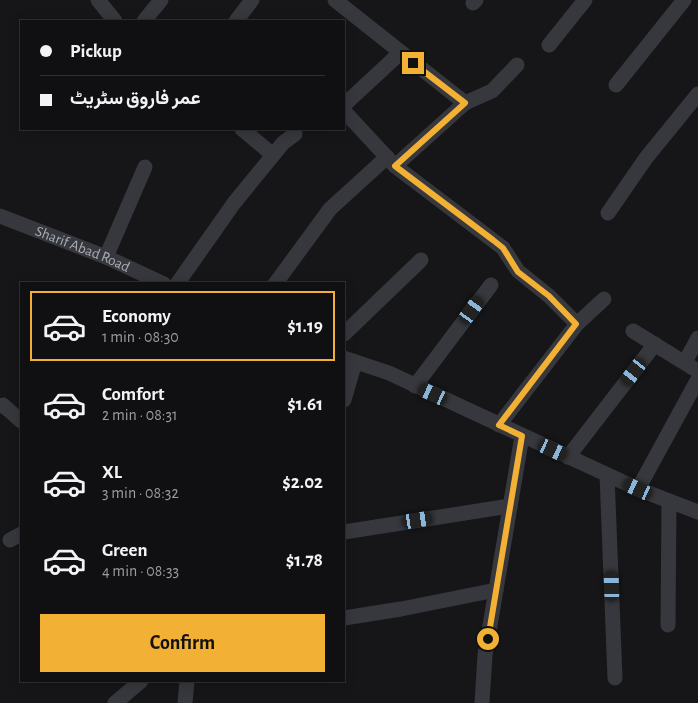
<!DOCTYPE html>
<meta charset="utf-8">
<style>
:root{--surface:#101012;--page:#1e1e20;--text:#f1f3f6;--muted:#9c9d9f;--line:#303032;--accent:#f2b134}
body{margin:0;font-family:"Alegreya Sans",Vazirmatn,sans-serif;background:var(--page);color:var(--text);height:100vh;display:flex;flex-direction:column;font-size:19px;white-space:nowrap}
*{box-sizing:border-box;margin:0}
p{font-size:16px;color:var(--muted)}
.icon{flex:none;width:28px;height:28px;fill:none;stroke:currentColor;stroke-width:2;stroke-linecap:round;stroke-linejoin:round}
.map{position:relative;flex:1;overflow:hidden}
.drawer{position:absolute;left:20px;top:282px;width:325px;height:400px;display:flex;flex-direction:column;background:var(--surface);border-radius:0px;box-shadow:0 2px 12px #0003,0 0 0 1px var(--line)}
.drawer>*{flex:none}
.guide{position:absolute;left:20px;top:20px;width:325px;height:110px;border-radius:0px;box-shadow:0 2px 12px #0003,0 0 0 1px var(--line);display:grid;align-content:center;height:110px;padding:0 20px;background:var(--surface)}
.end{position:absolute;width:22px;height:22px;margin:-11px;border:6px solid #f2b134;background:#111;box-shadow:0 0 0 2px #111}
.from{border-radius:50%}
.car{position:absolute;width:15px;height:30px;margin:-15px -8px;border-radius:6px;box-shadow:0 0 4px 1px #0007;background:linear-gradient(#222 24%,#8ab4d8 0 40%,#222 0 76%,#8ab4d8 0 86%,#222 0)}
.guide b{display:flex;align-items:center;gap:18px;height:48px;font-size:19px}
.guide b+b{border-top:1px solid var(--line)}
.guide i{width:12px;height:12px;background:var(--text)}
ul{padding:9px 0 0;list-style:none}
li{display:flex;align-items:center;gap:15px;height:70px;margin:0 10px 8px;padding:0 10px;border:2px solid transparent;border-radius:0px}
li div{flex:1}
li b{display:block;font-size:19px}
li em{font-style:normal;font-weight:700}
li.selected{border-color:var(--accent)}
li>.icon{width:45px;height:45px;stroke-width:1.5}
.cta{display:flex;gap:10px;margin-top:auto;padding:10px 20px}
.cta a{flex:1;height:58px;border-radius:0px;background:var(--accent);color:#111;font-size:20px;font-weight:700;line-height:58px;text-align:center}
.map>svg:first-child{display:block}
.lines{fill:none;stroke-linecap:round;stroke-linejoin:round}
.minor{stroke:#37383d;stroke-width:15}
.route{stroke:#f2b134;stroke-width:6}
.labels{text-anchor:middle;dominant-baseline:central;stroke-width:5;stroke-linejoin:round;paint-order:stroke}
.street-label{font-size:15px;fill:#a8adb8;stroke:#111113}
</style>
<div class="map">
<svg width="698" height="703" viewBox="0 0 698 703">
<rect width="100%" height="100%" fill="#161618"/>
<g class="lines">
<g class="minor">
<path d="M98,0L115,21"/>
<path d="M335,0L465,103"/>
<path d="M473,3L476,0"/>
<path d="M144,21L161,0"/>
<path d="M236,21L252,0"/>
<path d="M549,45L585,0"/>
<path d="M616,85L684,0"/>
<path d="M344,105L400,53"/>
<path d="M344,111L395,166L503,248L518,271L549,296L577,324"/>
<path d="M242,129L273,155"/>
<path d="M395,166L465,103L492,91L517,65"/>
<path d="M608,213L646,158L698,94"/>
<path id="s1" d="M0,216L106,257L164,284"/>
<path d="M106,257L145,167"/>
<path d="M177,284L234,203L283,143L295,134"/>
<path d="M275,284L330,209L387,157"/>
<path d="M633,331L698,371"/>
<path d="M344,334L421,260"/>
<path d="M344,358L389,373L638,489L698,512"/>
<path d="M685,362L698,338"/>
<path d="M415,386L491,285"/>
<path d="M344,400L355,362"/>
<path d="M0,406L3,405L21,421"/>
<path d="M499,425L577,324L604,299"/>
<path d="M568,457L655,344"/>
<path d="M607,475L615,678"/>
<path d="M638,489L698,379"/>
<path d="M344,532L510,506"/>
<path d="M10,540L21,534"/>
<path d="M344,618L401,609L496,590"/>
<path d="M668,625L669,501"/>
<path d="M115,703L141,681"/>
<path d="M185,703L187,681"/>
<path d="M482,703L485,655L522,436"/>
</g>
</g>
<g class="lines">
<path class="route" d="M413,63L465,103L395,166L493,240L503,248L518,272L549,296L576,324L499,425L522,436L488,639"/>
</g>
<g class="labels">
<g class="street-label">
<text stroke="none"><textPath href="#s1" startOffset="89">Sharif Abad Road</textPath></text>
</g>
</g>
</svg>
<i class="end from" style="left:488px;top:639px"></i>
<i class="end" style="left:413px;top:63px"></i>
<i class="car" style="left:472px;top:310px;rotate:36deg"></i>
<i class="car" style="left:634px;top:372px;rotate:217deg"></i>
<i class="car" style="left:433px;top:394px;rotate:295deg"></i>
<i class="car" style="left:553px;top:450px;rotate:115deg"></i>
<i class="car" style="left:638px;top:489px;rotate:295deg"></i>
<i class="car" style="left:418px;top:520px;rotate:81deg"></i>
<i class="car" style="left:612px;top:586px;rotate:358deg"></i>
<div class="guide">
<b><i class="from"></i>Pickup</b>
<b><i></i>عمر فاروق سٹریٹ</b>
</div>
<section class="drawer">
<ul>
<li class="selected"><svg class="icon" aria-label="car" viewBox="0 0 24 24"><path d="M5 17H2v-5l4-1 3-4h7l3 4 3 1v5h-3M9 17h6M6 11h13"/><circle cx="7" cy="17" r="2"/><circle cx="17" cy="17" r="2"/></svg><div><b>Economy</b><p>1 min · 08:30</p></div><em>$1.19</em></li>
<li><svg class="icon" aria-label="car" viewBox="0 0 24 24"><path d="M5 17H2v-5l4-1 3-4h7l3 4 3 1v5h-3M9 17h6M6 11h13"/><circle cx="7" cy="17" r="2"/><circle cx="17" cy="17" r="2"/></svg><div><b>Comfort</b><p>2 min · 08:31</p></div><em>$1.61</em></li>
<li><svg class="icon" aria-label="car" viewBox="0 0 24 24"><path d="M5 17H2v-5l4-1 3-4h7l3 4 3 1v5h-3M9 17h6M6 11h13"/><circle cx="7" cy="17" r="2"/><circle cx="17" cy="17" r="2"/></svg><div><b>XL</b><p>3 min · 08:32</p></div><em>$2.02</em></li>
<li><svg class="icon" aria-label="car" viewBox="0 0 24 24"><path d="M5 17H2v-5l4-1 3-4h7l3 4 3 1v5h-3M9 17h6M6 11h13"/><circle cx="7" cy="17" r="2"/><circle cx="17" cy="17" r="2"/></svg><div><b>Green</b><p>4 min · 08:33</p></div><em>$1.78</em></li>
</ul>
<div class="cta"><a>Confirm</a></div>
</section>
</div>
